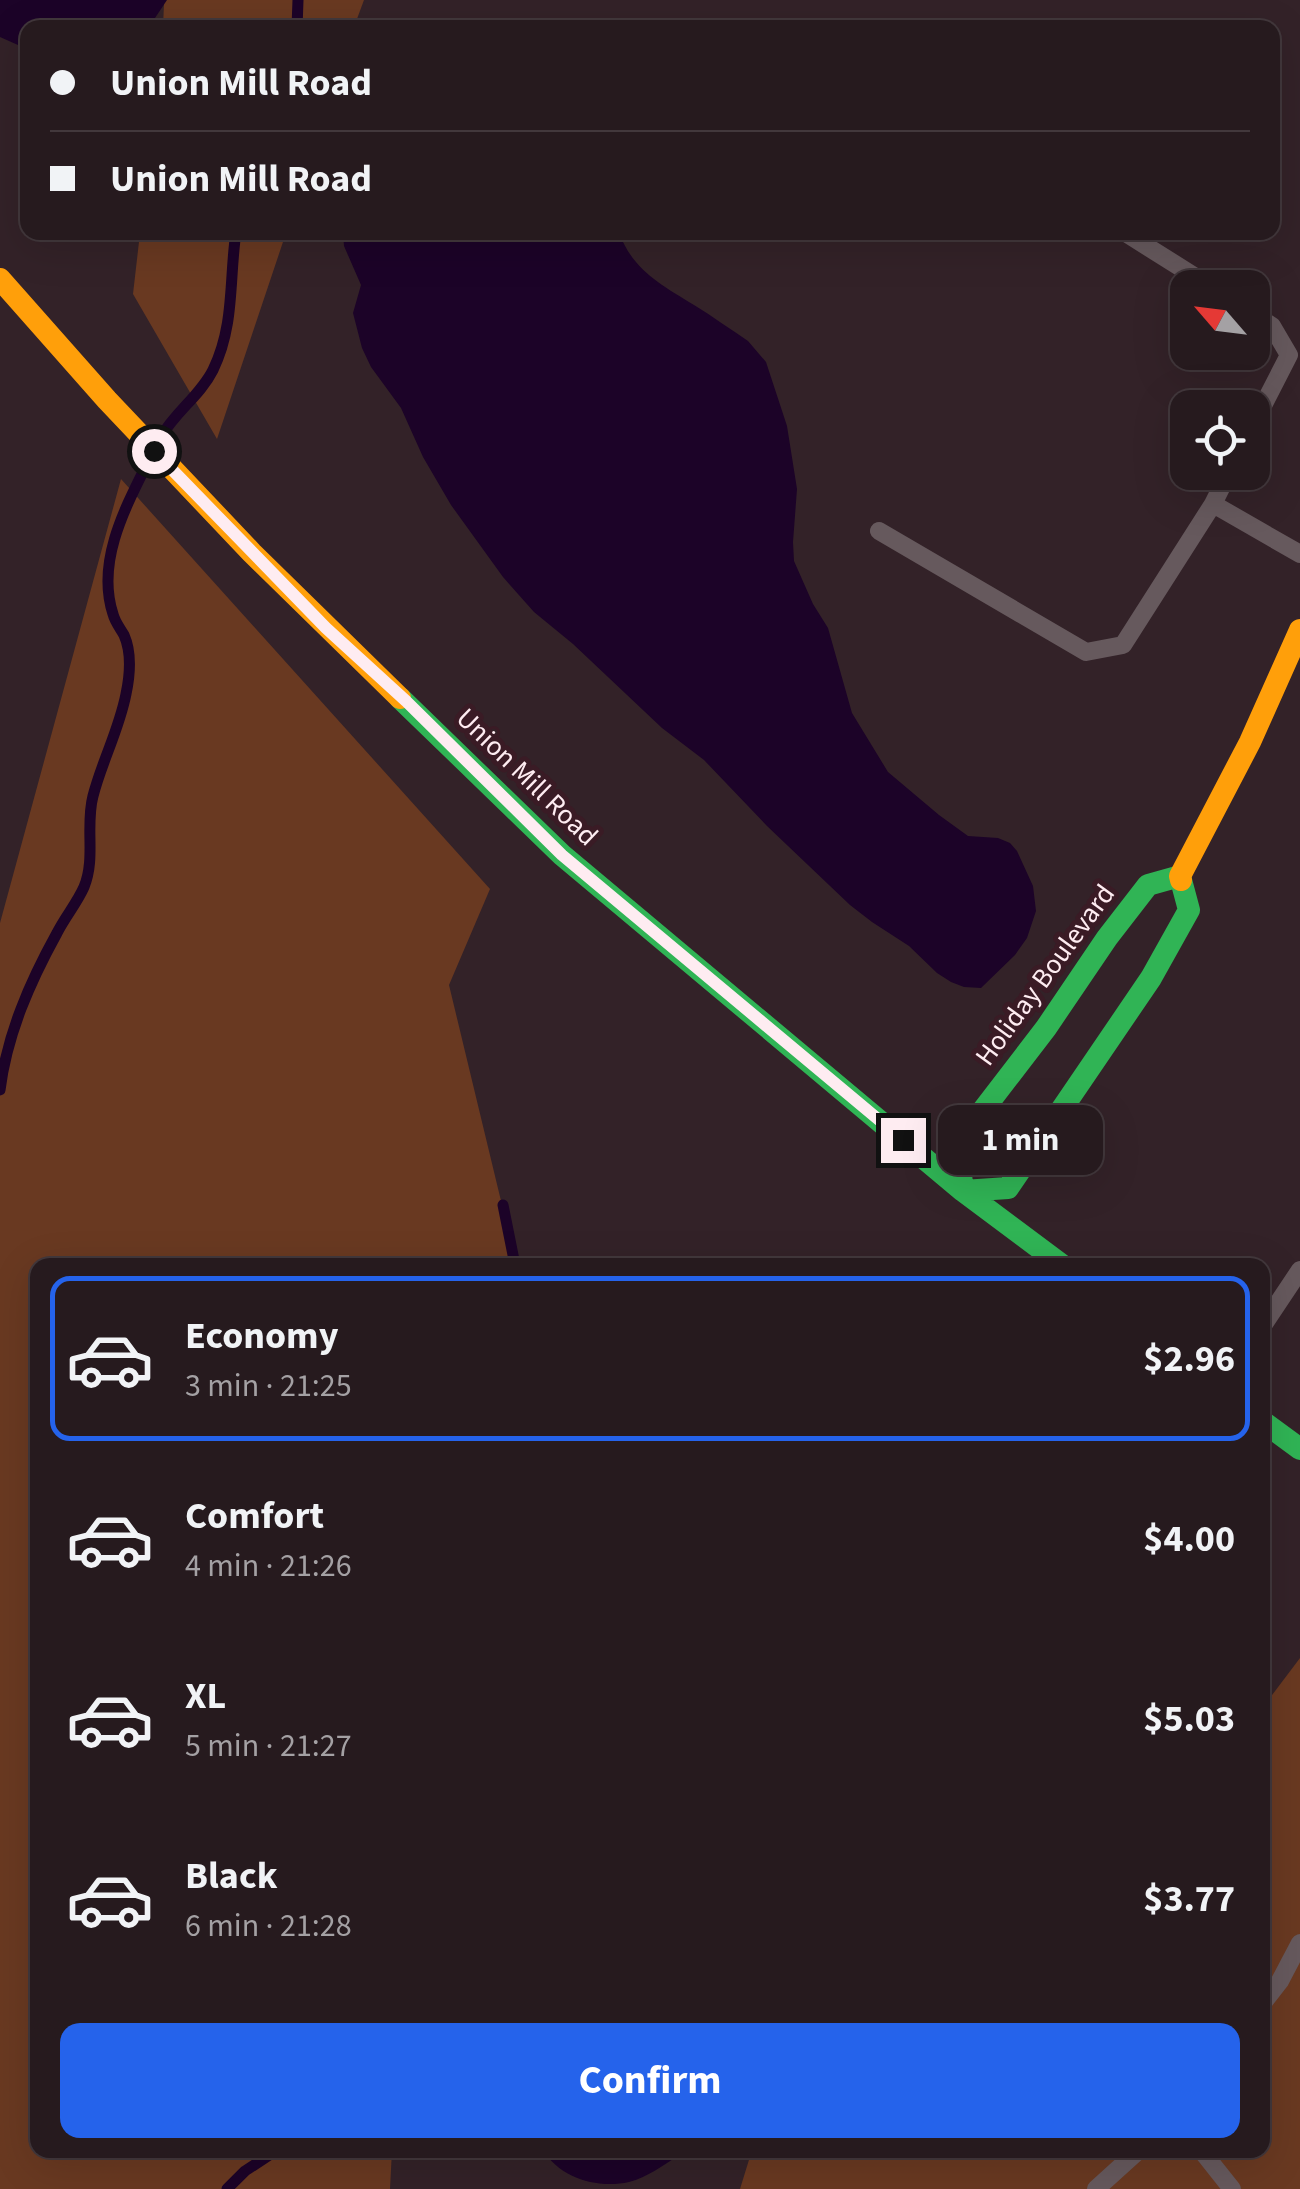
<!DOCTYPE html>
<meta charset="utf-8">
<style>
:root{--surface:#261a1e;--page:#2e2327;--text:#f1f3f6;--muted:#a4a1a4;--line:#42383c;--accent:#2563eb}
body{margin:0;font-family:"Source Sans 3",sans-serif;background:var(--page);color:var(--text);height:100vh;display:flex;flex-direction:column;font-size:38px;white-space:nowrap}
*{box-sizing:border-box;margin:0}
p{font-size:32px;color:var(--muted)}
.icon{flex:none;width:55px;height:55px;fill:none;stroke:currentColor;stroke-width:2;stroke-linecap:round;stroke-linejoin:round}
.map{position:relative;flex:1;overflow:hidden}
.side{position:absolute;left:30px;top:1258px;width:1240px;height:900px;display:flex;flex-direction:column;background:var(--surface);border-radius:20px;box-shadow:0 10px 40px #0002,0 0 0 2px var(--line)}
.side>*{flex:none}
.banner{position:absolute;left:20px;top:20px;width:1260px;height:220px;border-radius:20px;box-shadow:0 10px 40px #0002,0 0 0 2px var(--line);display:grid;align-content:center;height:220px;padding:0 30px;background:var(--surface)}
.needle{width:65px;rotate:298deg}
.fabs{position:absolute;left:1170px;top:270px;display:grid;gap:20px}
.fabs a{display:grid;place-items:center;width:100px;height:100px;border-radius:20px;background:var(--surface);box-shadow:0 10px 40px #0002,0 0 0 2px var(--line);font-size:50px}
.end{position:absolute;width:45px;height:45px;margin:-22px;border:12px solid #feecf1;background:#111;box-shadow:0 0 0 5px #111}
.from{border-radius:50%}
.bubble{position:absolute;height:70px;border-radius:20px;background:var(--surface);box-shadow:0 10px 40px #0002,0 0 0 2px var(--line);font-size:32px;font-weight:700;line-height:70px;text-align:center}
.banner b{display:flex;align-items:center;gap:35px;height:95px;font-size:38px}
.banner b+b{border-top:2px solid var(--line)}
.banner i{width:25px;height:25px;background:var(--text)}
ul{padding:18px 0 0;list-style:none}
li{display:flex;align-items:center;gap:30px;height:165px;margin:0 20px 15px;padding:0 10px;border:5px solid transparent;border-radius:20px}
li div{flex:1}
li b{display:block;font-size:38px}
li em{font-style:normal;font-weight:700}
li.selected{border-color:var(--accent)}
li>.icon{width:90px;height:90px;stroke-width:1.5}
.primary-button{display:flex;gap:20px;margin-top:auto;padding:20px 30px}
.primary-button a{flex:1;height:115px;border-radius:20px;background:var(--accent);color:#fff;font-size:40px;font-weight:700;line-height:115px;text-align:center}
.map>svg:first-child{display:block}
.green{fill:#693921}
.water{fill:#1c0328}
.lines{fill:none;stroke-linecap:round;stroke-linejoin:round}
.stream{stroke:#1c0328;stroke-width:11}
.lane{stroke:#66595d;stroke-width:18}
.fast{stroke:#30b455;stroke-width:22}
.slow{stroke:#ff9f0a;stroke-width:22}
.route{stroke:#feecf1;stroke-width:12}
.labels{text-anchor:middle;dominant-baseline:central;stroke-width:10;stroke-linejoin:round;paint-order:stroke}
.street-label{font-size:28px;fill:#feecf1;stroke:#3a1b25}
</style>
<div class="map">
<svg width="1300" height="2189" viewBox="0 0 1300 2189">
<rect width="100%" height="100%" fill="#332228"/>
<path class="green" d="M0,0H364L354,27H163L164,4L28,28Z
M140,233H286L217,439L133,294Z
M121,479L490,889L449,985L515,1259L521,1265H38V2150H392L390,2189H0V923Z
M1300,1658V2189H740L752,2150H1262L1263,1707Z"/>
<path class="water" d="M0,0H167L149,27L28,28L27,49L0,37Z
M343,233H619C634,271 660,284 694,305C712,316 730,329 748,341L766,362L787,426L797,489L793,542L794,561L813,604L828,628L852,713L888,772L939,815L968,836L998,838L1010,843L1017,851L1033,886L1036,911L1027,938L1015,955L981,988L964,987L951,982L937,973L909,946L872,922L850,905L767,826L704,760L662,728L573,644L534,612L503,577L451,505L423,457L401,408L371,367L362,348L353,313L361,285L344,246Z
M543,2150H684L680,2155C664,2164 647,2178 629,2182C597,2189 560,2178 543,2150Z"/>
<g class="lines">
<path class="stream" d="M297,28L298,0
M161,437C175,412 200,396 213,370C235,325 229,279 236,232
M0,1090C7,1034 30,982 57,933C65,917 77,903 84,887C96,858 85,826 93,796C102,761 119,730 126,694C130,675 132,653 124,635C120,628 115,622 113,614C96,562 125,508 148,462
M503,1205L515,1265
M227,2189L245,2171L277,2150"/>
<path class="lane" d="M1124,232L1213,288
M1252,313L1272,326L1289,355L1252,427
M1229,472L1213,504L1300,554
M879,531L1086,652L1123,645L1213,504
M1262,1327L1300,1270
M1262,2004L1280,1981L1300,1943
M1201,2150L1232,2189
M1096,2189L1139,2150"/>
<path class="fast" d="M400,698L562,855L963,1191L1062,1265
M1180,876L1148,885L1107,938L1046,1028L957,1144L963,1191L1008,1188L1151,978L1189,910L1181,880
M1262,1421L1300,1449"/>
<path class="slow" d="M0,279L107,400L252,553L400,698
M1181,880L1180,876L1250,742L1300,630"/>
</g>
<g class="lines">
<path class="route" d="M154,451L326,628L406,701L562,855L903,1140"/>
</g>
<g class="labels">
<g class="street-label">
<text transform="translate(527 777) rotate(44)">Union Mill Road</text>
<text transform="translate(1045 975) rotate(-54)">Holiday Boulevard</text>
</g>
</g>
</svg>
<div class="fabs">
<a><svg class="needle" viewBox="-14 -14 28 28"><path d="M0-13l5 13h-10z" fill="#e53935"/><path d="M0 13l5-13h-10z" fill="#a4a1a4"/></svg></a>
<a><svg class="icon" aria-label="locate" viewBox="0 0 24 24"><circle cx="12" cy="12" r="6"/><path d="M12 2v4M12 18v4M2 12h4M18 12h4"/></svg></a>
</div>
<i class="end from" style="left:154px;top:451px"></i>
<i class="end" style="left:903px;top:1140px"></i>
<div class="bubble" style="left:938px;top:1105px;width:165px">1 min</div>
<div class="banner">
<b><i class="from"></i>Union Mill Road</b>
<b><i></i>Union Mill Road</b>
</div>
<section class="side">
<ul>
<li class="selected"><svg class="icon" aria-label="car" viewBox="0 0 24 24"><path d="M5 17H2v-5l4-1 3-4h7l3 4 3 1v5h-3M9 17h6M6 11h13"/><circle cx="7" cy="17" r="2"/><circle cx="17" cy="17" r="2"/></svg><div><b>Economy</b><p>3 min · 21:25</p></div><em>$2.96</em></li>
<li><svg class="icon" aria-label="car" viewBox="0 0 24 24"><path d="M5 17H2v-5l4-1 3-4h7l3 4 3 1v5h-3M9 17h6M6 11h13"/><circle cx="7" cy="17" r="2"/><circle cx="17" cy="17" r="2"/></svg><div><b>Comfort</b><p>4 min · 21:26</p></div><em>$4.00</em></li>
<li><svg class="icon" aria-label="car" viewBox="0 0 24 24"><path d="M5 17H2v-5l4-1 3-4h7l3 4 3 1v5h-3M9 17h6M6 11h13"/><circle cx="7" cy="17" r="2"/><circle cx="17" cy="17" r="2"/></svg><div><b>XL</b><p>5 min · 21:27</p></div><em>$5.03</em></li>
<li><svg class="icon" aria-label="car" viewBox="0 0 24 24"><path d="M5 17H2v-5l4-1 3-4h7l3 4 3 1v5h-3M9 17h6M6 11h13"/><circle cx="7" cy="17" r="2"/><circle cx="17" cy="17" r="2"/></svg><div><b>Black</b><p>6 min · 21:28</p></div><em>$3.77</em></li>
</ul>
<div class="primary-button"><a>Confirm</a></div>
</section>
</div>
